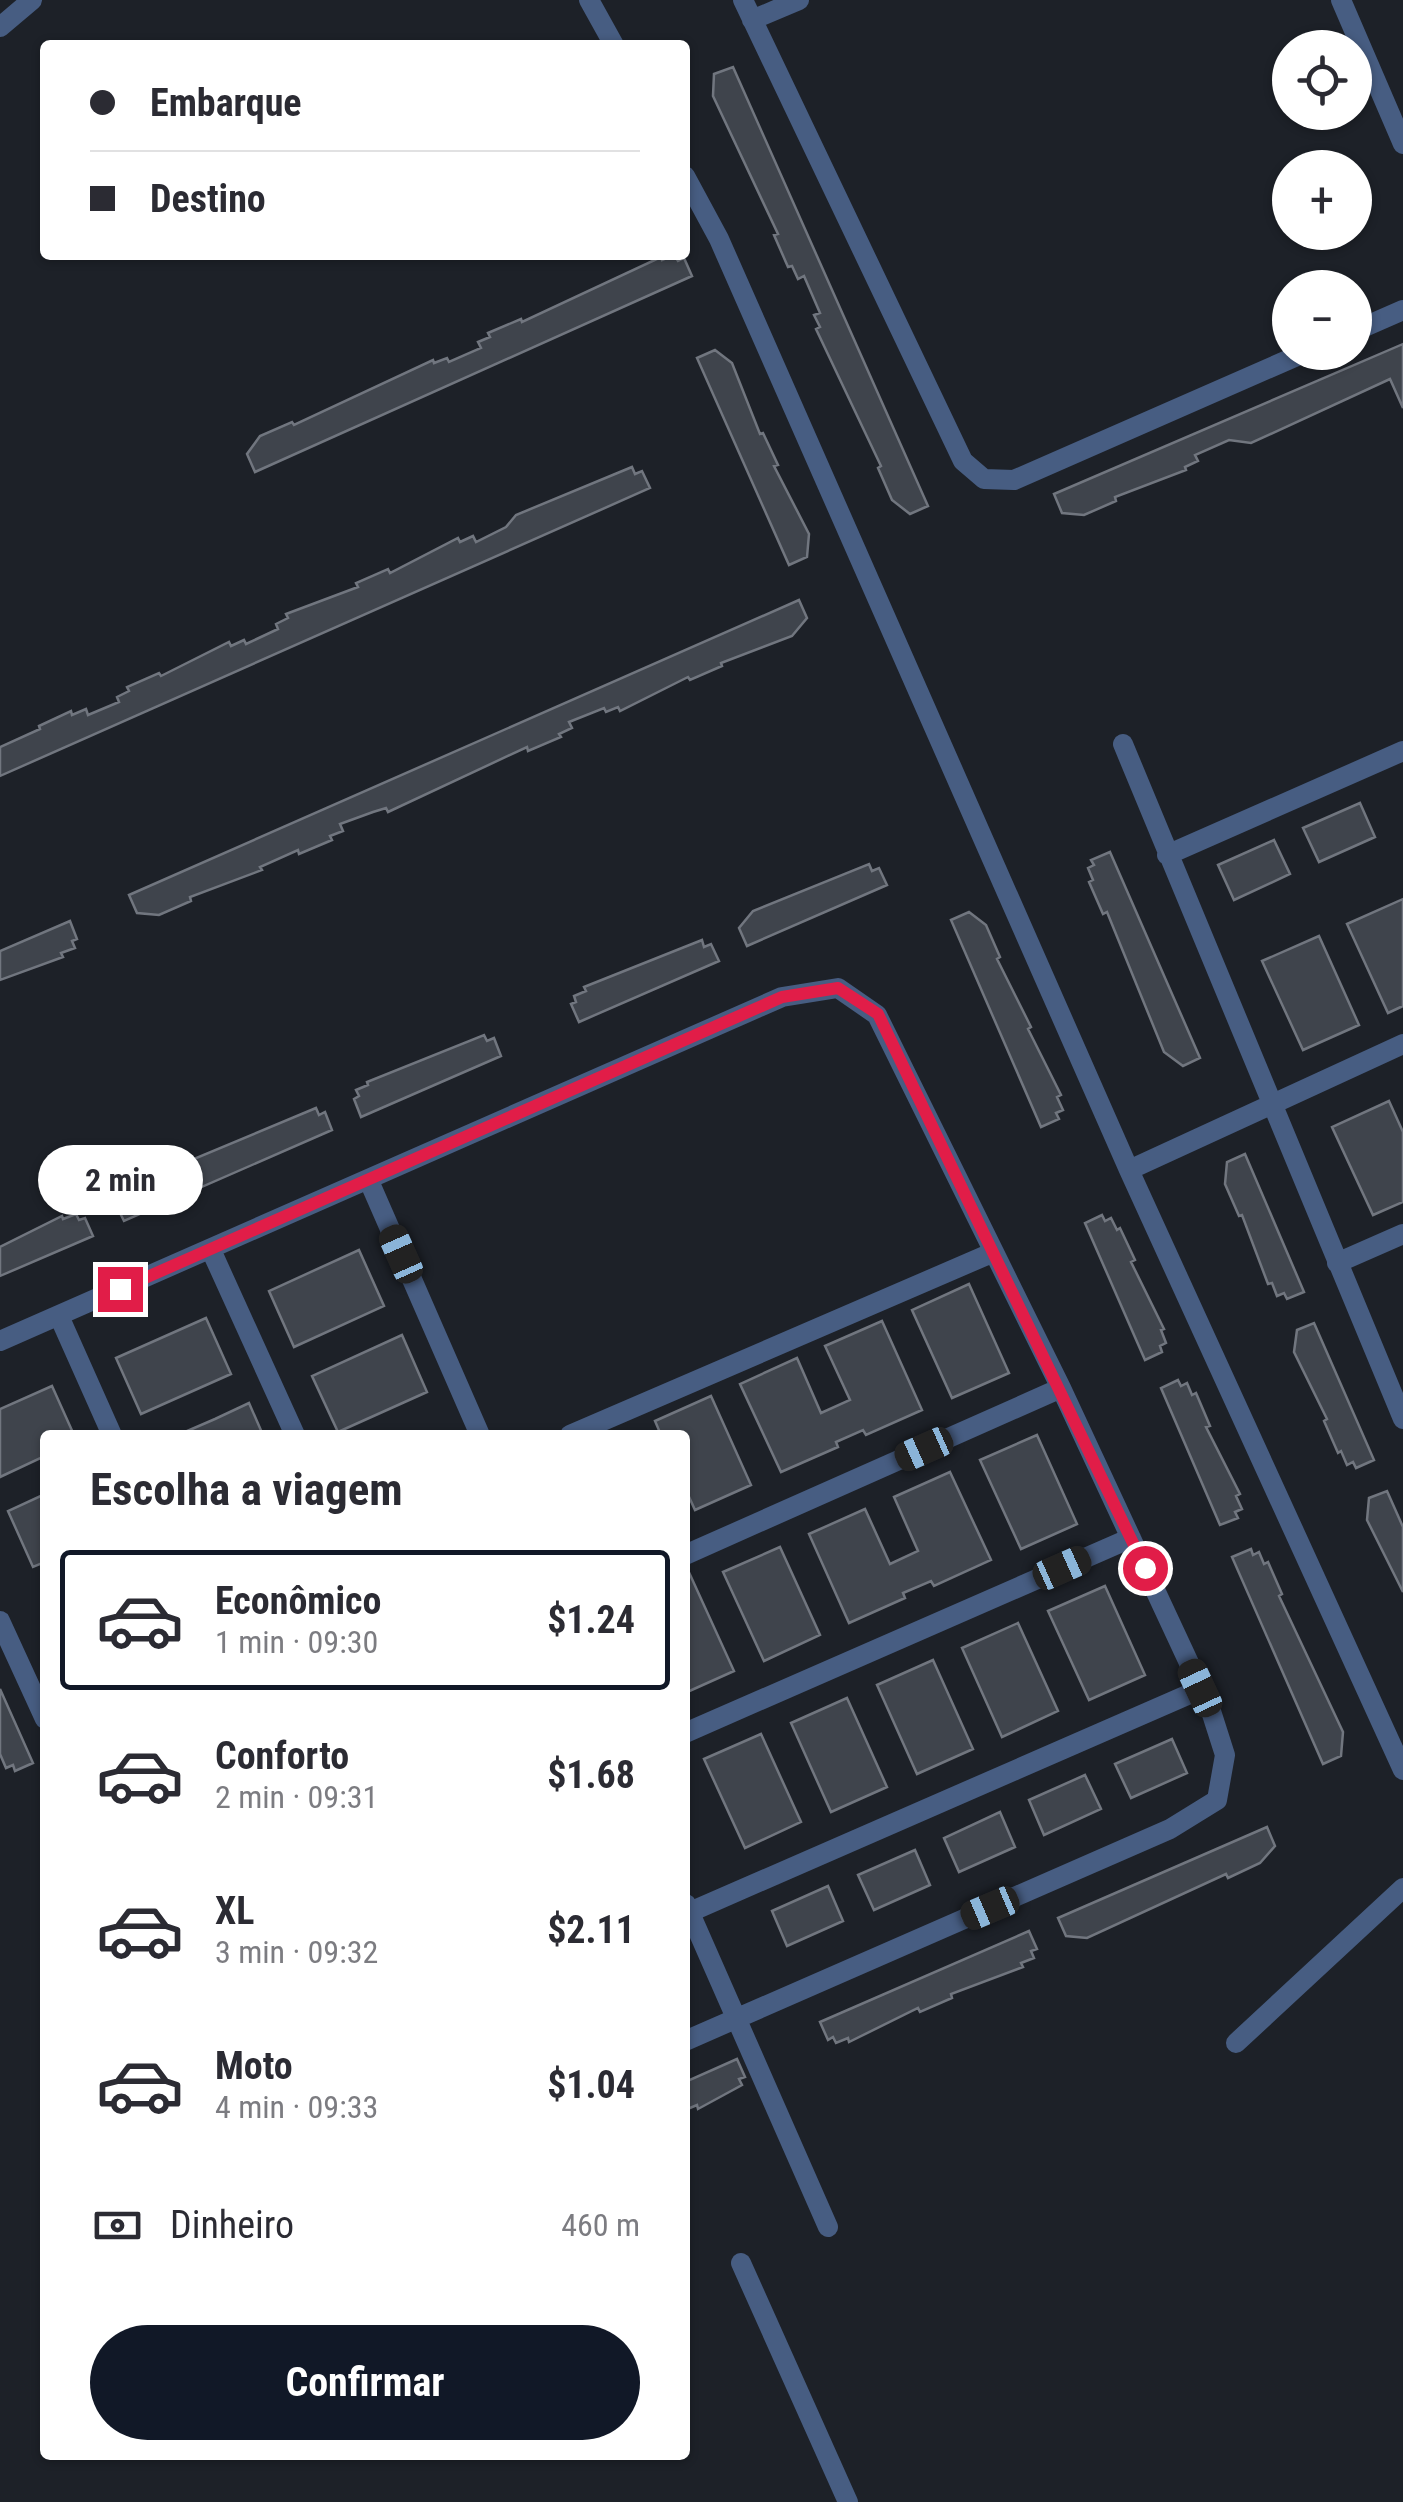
<!DOCTYPE html>
<html lang="pt">
<meta charset="utf-8">
<style>
:root{--surface:#fff;--page:#f2f2f3;--text:#2b2b33;--muted:#7c7c81;--line:#e1e1e2;--accent:#111827}
body{margin:0;font-family:"Roboto Condensed",sans-serif;background:var(--page);color:var(--text);height:100vh;display:flex;flex-direction:column;font-size:38px;white-space:nowrap}
*{box-sizing:border-box;margin:0}
p{font-size:32px;color:var(--muted)}
.icon{flex:none;width:55px;height:55px;fill:none;stroke:currentColor;stroke-width:2;stroke-linecap:round;stroke-linejoin:round}
.map{position:relative;flex:1;overflow:hidden}
.panel{position:absolute;left:40px;top:1430px;width:650px;height:1030px;display:flex;flex-direction:column;background:var(--surface);border-radius:10px;box-shadow:0 2px 8px #0004}
.panel>*{flex:none}
.top-card{position:absolute;left:40px;top:40px;width:650px;height:220px;border-radius:10px;box-shadow:0 2px 8px #0004;display:grid;align-content:center;height:220px;padding:0 50px;background:var(--surface)}
.tools{position:absolute;left:1272px;top:30px;display:grid;gap:20px}
.tools a{display:grid;place-items:center;width:100px;height:100px;border-radius:50%;background:var(--surface);box-shadow:0 2px 8px #0004;font-size:50px}
.end{position:absolute;width:45px;height:45px;margin:-22px;border:12px solid #e11d48;background:#fff;box-shadow:0 0 0 5px #fff}
.from{border-radius:50%}
.bubble{position:absolute;height:70px;border-radius:35px;background:var(--surface);box-shadow:0 2px 8px #0004;font-size:32px;font-weight:700;line-height:70px;text-align:center}
.car{position:absolute;width:30px;height:60px;margin:-30px -15px;border-radius:12px;box-shadow:0 0 8px 2px #0007;background:linear-gradient(#222 24%,#8ab4d8 0 40%,#222 0 76%,#8ab4d8 0 86%,#222 0)}
.top-card b{display:flex;align-items:center;gap:35px;height:95px;font-size:38px}
.top-card b+b{border-top:2px solid var(--line)}
.top-card i{width:25px;height:25px;background:var(--text)}
ul{padding:0;list-style:none}
li{display:flex;align-items:center;gap:30px;height:140px;margin:0 20px 15px;padding:0 30px;border:5px solid transparent;border-radius:10px}
li div{flex:1}
li b{display:block;font-size:38px}
li em{font-style:normal;font-weight:700}
li.selected{border-color:var(--accent)}
li>.icon{width:90px;height:90px;stroke-width:1.5}
h2{padding:0 50px;font-size:45px;line-height:120px}
.pay{display:flex;align-items:center;gap:25px;height:110px;padding:0 50px;font-size:38px}
.pay p{margin-inline-start:auto}
.button{display:flex;gap:20px;margin-top:auto;padding:20px 50px}
.button a{flex:1;height:115px;border-radius:60px;background:var(--accent);color:#fff;font-size:40px;font-weight:700;line-height:115px;text-align:center}
.map>svg:first-child{display:block}
.building{fill:#3f444c;stroke:#71767f;stroke-width:2.5}
.lines{fill:none;stroke-linecap:round;stroke-linejoin:round}
.minor{stroke:#475d82;stroke-width:20}
.route{stroke:#e11d48;stroke-width:12}
</style>
<div class="map">
<svg width="1403" height="2502" viewBox="0 0 1403 2502">
<rect width="100%" height="100%" fill="#1d2128"/>
<path class="building" d="M733,67L928,506L910,514L892,500L878,468L881,466L816,329L820,327L814,315L820,313L804,276L798,279L792,266L788,267L774,235L778,234L713,96L714,74Z
M674,255L678,261L684,258L692,276L255,472L247,454L260,436L292,422L294,425L433,360L434,363L447,358L449,362L481,348L478,342L490,337L488,333L521,319L522,322L661,257L662,260Z
M1403,344V408L1390,379L1251,443L1229,440L1195,455L1198,461L1185,467L1186,470L1115,497L1116,501L1084,515L1062,513L1054,494Z
M715,350L732,363L760,434L763,433L778,465L774,466L809,534L807,557L789,565L697,358Z
M632,467L635,474L642,471L650,488L0,776V747L40,729L39,726L71,711L72,715L86,709L88,715L119,702L117,697L129,691L127,687L159,673L161,676L229,642L231,646L244,640L246,644L278,629L276,624L288,618L286,614L358,587L356,583L388,569L390,573L458,538L460,542L473,536L476,542L506,527L516,515Z
M799,600L807,618L792,636L721,663L722,666L690,680L688,677L620,711L618,707L606,712L604,708L569,722L572,728L559,734L561,737L528,751L527,747L388,812L386,808L373,812L340,824L343,831L330,836L332,840L299,854L298,850L260,867L262,870L190,897L191,901L159,915L137,913L129,895Z
M1360,803L1375,837L1319,862L1303,828Z
M1274,840L1290,874L1234,900L1218,865Z
M1110,852L1200,1058L1183,1066L1164,1052L1107,912L1103,914L1089,882L1093,880L1088,868L1094,865L1091,860Z
M869,864L872,871L879,868L887,885L747,946L739,928L753,911Z
M1403,899V1006L1388,1013L1347,924Z
M969,912L986,925L1000,957L997,959L1031,1027L1028,1029L1061,1095L1057,1097L1063,1110L1056,1113L1059,1119L1041,1127L951,920Z
M70,921L77,939L72,941L75,948L61,953L63,957L0,980V951Z
M1319,936L1359,1025L1303,1050L1262,961Z
M702,940L704,947L711,944L719,961L579,1022L571,1004L576,1002L574,996L586,991L584,987Z
M484,1035L487,1041L494,1038L501,1056L361,1117L354,1099L359,1096L356,1090L368,1085L367,1082Z
M1389,1101L1403,1132V1202L1373,1215L1332,1127Z
M316,1108L319,1115L325,1112L332,1130L124,1221L115,1203L129,1186Z
M1245,1154L1304,1292L1287,1299L1284,1293L1277,1296L1272,1283L1268,1284L1242,1215L1239,1216L1225,1184L1227,1162Z
M76,1214L79,1220L85,1218L93,1236L0,1276V1247L62,1216L63,1219Z
M1102,1215L1105,1221L1111,1218L1117,1230L1120,1228L1135,1260L1131,1262L1164,1329L1161,1330L1166,1343L1160,1346L1162,1352L1145,1360L1085,1223Z
M359,1250L384,1306L294,1347L269,1291Z
M969,1284L1009,1373L952,1398L912,1310Z
M206,1318L231,1374L141,1414L116,1358Z
M882,1321L922,1410L866,1435L863,1430L836,1442L838,1447L781,1472L740,1384L797,1358L821,1413L850,1400L825,1346Z
M1314,1323L1374,1460L1356,1468L1353,1462L1347,1465L1341,1451L1338,1453L1324,1421L1327,1419L1294,1352L1297,1330Z
M402,1335L427,1392L338,1432L312,1376Z
M1178,1380L1181,1386L1187,1383L1192,1395L1196,1393L1210,1426L1206,1427L1240,1494L1236,1496L1242,1509L1235,1512L1238,1518L1220,1525L1161,1388Z
M52,1386L74,1435H45V1456L0,1477V1409Z
M711,1396L751,1485L695,1510L685,1488V1435H661L655,1421Z
M249,1403L263,1435H178L215,1419Z
M1037,1435L1077,1524L1021,1549L980,1460Z
M950,1472L991,1560L934,1586L931,1581L903,1593L905,1598L849,1623L809,1534L865,1509L890,1564L918,1551L894,1497Z
M1387,1491L1403,1527V1592L1367,1520L1369,1498Z
M45,1494V1562L33,1567L8,1511Z
M780,1547L820,1635L764,1661L723,1572Z
M1251,1549L1253,1555L1259,1552L1264,1564L1268,1562L1282,1594L1279,1596L1343,1732L1341,1756L1323,1764L1232,1557Z
M687,1568L734,1671L685,1693V1569Z
M1105,1586L1145,1675L1089,1700L1048,1611Z
M1018,1623L1058,1711L1002,1737L962,1648Z
M933,1660L973,1749L917,1774L877,1685Z
M0,1689L33,1763L15,1771L13,1765L6,1768L0,1754Z
M847,1698L887,1787L831,1812L791,1723Z
M761,1734L801,1822L745,1848L704,1759Z
M1172,1739L1187,1773L1131,1798L1115,1764Z
M1085,1775L1101,1809L1044,1835L1029,1800Z
M1000,1812L1015,1847L959,1872L944,1838Z
M1267,1827L1275,1846L1260,1863L1228,1878L1226,1874L1087,1938L1066,1936L1058,1918Z
M915,1850L930,1885L874,1910L858,1875Z
M828,1886L843,1921L787,1946L772,1911Z
M1029,1931L1037,1949L1031,1951L1034,1958L1021,1963L1023,1967L951,1994L952,1998L920,2012L918,2008L849,2042L848,2038L836,2043L833,2037L828,2040L820,2022Z
M737,2059L745,2077L739,2079L742,2085L698,2109L697,2105L685,2110V2082Z"/>
<g class="lines">
<path class="minor" d="M589,0L614,45
M743,0L963,461L984,479L1014,480L1306,352
M1341,0L1403,144
M752,20L799,0
M0,27L32,0
M685,176L719,239L1129,1170L1403,1770
M1355,331L1403,310
M1123,744L1403,1419
M1167,855L1403,751
M1129,1170L1403,1044
M369,1181L480,1435
M211,1250L295,1435
M1337,1263L1403,1234
M59,1316L112,1435
M0,1341L782,997L838,988L877,1015L1061,1388L1210,1708L1225,1755L1217,1800L1170,1829L685,2041
M570,1435L994,1252
M685,1555L1061,1388
M0,1621L45,1719
M685,1733L1131,1538
M686,1904L828,2227
M690,1912L1201,1689
M1236,2043L1403,1888
M741,2263L848,2502"/>
</g>
<g class="lines">
<path class="route" d="M120,1289L782,997L838,988L878,1014L1145,1568"/>
</g>
</svg>
<div class="tools">
<a><svg class="icon" aria-label="locate" viewBox="0 0 24 24"><circle cx="12" cy="12" r="6"/><path d="M12 2v4M12 18v4M2 12h4M18 12h4"/></svg></a>
<a>+</a>
<a>−</a>
</div>
<i class="end from" style="left:1145px;top:1568px"></i>
<i class="end" style="left:120px;top:1289px"></i>
<div class="bubble" style="left:38px;top:1145px;width:165px">2 min</div>
<i class="car" style="left:401px;top:1254px;rotate:336deg"></i>
<i class="car" style="left:924px;top:1449px;rotate:246deg"></i>
<i class="car" style="left:1062px;top:1568px;rotate:66deg"></i>
<i class="car" style="left:1200px;top:1688px;rotate:335deg"></i>
<i class="car" style="left:990px;top:1908px;rotate:247deg"></i>
<div class="top-card">
<b><i class="from"></i>Embarque</b>
<b><i></i>Destino</b>
</div>
<section class="panel">
<h2>Escolha a viagem</h2>
<ul>
<li class="selected"><svg class="icon" aria-label="car" viewBox="0 0 24 24"><path d="M5 17H2v-5l4-1 3-4h7l3 4 3 1v5h-3M9 17h6M6 11h13"/><circle cx="7" cy="17" r="2"/><circle cx="17" cy="17" r="2"/></svg><div><b>Econômico</b><p>1 min · 09:30</p></div><em>$1.24</em></li>
<li><svg class="icon" aria-label="car" viewBox="0 0 24 24"><path d="M5 17H2v-5l4-1 3-4h7l3 4 3 1v5h-3M9 17h6M6 11h13"/><circle cx="7" cy="17" r="2"/><circle cx="17" cy="17" r="2"/></svg><div><b>Conforto</b><p>2 min · 09:31</p></div><em>$1.68</em></li>
<li><svg class="icon" aria-label="car" viewBox="0 0 24 24"><path d="M5 17H2v-5l4-1 3-4h7l3 4 3 1v5h-3M9 17h6M6 11h13"/><circle cx="7" cy="17" r="2"/><circle cx="17" cy="17" r="2"/></svg><div><b>XL</b><p>3 min · 09:32</p></div><em>$2.11</em></li>
<li><svg class="icon" aria-label="car" viewBox="0 0 24 24"><path d="M5 17H2v-5l4-1 3-4h7l3 4 3 1v5h-3M9 17h6M6 11h13"/><circle cx="7" cy="17" r="2"/><circle cx="17" cy="17" r="2"/></svg><div><b>Moto</b><p>4 min · 09:33</p></div><em>$1.04</em></li>
</ul>
<div class="pay"><svg class="icon" aria-label="cash" viewBox="0 0 24 24"><path d="M3 7h18v10H3z"/><circle cx="12" cy="12" r="2"/></svg>Dinheiro<p>460 m</p></div>
<div class="button"><a>Confirmar</a></div>
</section>
</div>
